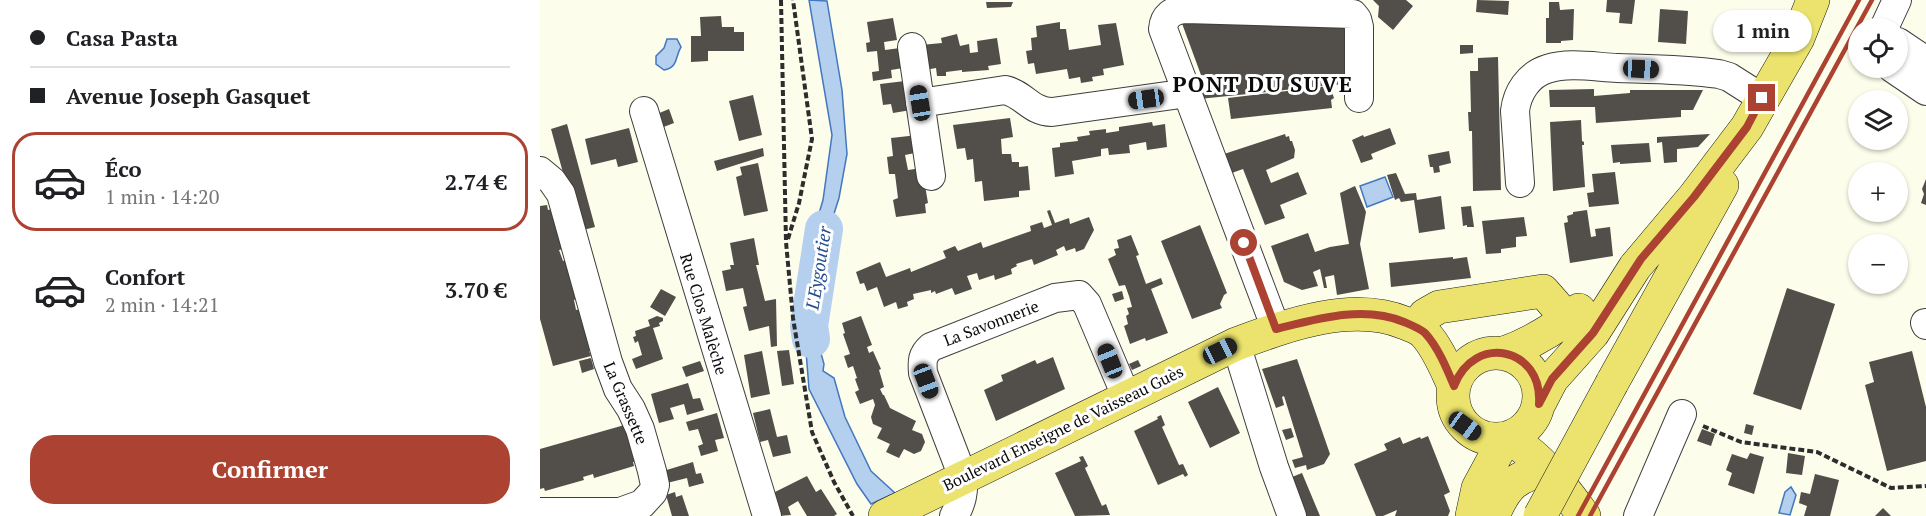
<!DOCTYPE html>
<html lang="fr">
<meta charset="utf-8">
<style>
:root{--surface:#fff;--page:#f6f6f6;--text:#202124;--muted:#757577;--line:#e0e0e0;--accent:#ac4231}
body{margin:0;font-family:"PT Serif",serif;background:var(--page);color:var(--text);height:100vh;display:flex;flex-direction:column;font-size:22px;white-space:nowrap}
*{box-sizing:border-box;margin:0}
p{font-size:20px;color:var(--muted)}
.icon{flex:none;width:33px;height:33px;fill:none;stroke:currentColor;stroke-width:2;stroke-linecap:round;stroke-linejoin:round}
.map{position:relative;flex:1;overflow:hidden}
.panel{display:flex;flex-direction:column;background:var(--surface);width:540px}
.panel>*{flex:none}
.guide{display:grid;align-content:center;height:132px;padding:0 30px;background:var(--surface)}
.controls{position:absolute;left:1308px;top:18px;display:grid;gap:12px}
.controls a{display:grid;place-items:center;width:60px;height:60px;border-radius:50%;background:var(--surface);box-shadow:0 2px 4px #0004;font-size:30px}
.end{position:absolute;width:27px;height:27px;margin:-14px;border:8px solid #ac4231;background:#fff;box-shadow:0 0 0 3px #fff}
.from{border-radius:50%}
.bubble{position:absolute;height:42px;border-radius:21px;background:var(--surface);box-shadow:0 2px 4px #0004;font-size:20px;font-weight:700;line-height:42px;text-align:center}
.car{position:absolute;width:18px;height:36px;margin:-18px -9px;border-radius:8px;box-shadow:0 0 4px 2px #0007;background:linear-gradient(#222 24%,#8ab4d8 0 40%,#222 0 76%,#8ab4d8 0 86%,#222 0)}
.guide b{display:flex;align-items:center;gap:21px;height:57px;font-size:22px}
.guide b+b{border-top:2px solid var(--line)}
.guide i{width:15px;height:15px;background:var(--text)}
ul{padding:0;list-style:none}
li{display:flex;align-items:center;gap:18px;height:99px;margin:0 12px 9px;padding:0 18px;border:3px solid transparent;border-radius:24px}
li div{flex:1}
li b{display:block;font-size:22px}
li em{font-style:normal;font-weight:700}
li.active{border-color:var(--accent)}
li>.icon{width:54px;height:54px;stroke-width:1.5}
.cta{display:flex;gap:12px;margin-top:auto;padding:12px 30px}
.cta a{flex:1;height:69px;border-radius:24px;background:var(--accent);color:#fff;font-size:24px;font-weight:700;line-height:69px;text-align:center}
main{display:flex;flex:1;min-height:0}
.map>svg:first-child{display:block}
.water{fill:#b5cfef;stroke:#4377bf;stroke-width:1.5}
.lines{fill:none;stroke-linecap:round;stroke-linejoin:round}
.river{stroke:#b5cfef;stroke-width:38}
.building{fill:#524e49}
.minor-casing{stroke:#3e3e3e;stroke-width:30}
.major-casing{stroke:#1c1c1c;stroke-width:34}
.path{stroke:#2d2d2d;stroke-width:4;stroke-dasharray:6 3;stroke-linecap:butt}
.minor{stroke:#fff;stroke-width:28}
.major{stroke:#ebe36d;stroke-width:33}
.rail{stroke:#ac4231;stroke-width:4.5}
.major-bridge-casing{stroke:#1c1c1c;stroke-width:34;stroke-linecap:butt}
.major-bridge{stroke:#ebe36d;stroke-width:33}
.route{stroke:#ac4231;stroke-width:8}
.labels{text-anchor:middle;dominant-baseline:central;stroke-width:6;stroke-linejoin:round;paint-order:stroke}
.street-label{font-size:16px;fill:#0b0b0b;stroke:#fff}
.water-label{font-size:18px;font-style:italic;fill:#224c8f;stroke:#fff}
.district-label{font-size:22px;font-weight:bold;letter-spacing:1.5px;fill:#0b0b0b;stroke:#fff}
</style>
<main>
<section class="panel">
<div class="guide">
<b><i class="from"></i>Casa Pasta</b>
<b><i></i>Avenue Joseph Gasquet</b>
</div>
<ul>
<li class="active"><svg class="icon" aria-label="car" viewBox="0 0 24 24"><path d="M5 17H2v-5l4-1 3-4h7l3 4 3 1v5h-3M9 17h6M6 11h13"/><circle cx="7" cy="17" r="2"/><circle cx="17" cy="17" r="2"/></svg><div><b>Éco</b><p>1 min · 14:20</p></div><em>2.74 €</em></li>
<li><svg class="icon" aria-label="car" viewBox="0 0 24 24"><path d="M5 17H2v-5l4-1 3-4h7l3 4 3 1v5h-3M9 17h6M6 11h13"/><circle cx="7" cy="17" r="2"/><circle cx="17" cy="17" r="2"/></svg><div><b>Confort</b><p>2 min · 14:21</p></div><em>3.70 €</em></li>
</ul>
<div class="cta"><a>Confirmer</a></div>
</section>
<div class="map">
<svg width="1386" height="516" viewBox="0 0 1386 516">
<rect width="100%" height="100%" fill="#fdfdeb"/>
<path class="water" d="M269,0L287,1L302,90L307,154L299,198L285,242L275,285L273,325L284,364L283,371L294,378L305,417L331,471L355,493L331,504L317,484L269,389L261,288L264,263L283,200L292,135Z
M127,39H137L141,47C135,56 139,67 124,70L116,64V56L124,48Z
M845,177L853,197L827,207L820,186Z
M1251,487L1256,495L1250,515L1239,513L1245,492Z"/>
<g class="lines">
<path class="river" d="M271,339L269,326L284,229"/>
</g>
<path class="building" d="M833,0H866L873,6L853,30L838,17L839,6Z
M937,0L969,1L968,15L936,12Z
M1067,0H1095L1092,24L1079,23L1080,13L1066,12Z
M446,2H473L471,7L447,8Z
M1009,2H1019L1020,10L1034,9L1033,40L1021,41V43H1006V18H1009Z
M1120,9L1148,11L1146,44L1118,42Z
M181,16L182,27H194V32H204V51H168V61L151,62V36H161L160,17Z
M353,18L357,40L344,42L345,50L360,48L363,68L351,70L352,78L333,81L332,72L339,71L337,51L327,52L326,43L330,42L327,22Z
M640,18L813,19V83L659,99L655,88L676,86L674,76L661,75Z
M520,22V29H526L529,50L561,45L558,25L576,23L584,65L563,69L564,75L552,77L553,81L541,83L540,77L529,79L527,69L496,74L494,63L488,64L486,51L492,50L491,38L497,37L496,26Z
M417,34L420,46L429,44L430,53L438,52L437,41L457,38L461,64L448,66L449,70L422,72V70L406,72V76H397L396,68L385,70L381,45L402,43L401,38Z
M920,45H933V53L920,54Z
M958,57L961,190L933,191L932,131H929L928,112H931L930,71H938V58Z
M365,81L371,110L353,113L351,104L343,105L340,84Z
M790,86L794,98L791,100L792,108L691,119L688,98Z
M1054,89V96L1090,93V90H1163L1153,110H1141V117L1056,123L1055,107H1010L1009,90Z
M213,95L222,135L199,141L189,101Z
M129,109L134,123L121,128L117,114Z
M470,118L473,137L461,139L462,154H471L472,162H479V167L488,166L490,190L479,191V197L444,201L442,181L435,182L433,159L427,160L425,148L417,149L413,125Z
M1041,120L1042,141L1044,142V145H1042L1045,187L1013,191L1010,122Z
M612,122L613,126L625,124L627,147L607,150L606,142L589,145L590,153L569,155L568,148L561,149V156L532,161L534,174L515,177L512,148L520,147V143L538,141L537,137L550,135L549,131L566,129V133L579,131V127Z
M27,124L55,227L39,231L11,129Z
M89,128L98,162L78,167L76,159L51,165L45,139Z
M850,128L856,144L831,154L833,159L821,163L812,140L823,135L824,137Z
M745,134L746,137L749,136L750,141H752L755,150L754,158L726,170L731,183L758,172L767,194L740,205L745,218L725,225L703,169L689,174L681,155Z
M1170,134L1158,147L1137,149V162L1124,163L1122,142L1117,143V137Z
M378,135L380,152L365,155L368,170L382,168L388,203L385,204L386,213L356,217L353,200L358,198L355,174H349L347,157L353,156L351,138Z
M1109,143L1111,162L1080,164V162L1073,163L1071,145Z
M223,148L224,156L177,171L174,161Z
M909,151L911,163L899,166L900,172L894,173L893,167H890L888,155Z
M218,163L228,211L204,216L196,177L202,175L200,167Z
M1075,172L1079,204L1049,207L1047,193L1054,192L1052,174Z
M856,173L865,194L876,193L877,200L901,196L905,229L879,233L874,200L861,202L859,198L855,200L847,175Z
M1386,179V205L1381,203L1384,194L1382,189Z
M815,186L826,212L820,244L829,289L797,295L794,275L785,277L787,288H784L780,269L773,272L778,286L762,290L744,282L731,246L768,233L775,252L790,247L809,244L800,193Z
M7,205L8,210L12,209L23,249L19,250L23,261L27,260L38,298L34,300L36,310L41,309L53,350L49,351L51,356L13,366L0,319V206Z
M931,206L934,227H927V225L923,226L921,207Z
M510,210L515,223L529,218L530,224L549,217L554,230L544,249L536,252L535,248L526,251L524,246L516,250L518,255L494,265L492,259L476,264L477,266L471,269L472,274L455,280L454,275L439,280L437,273L427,276L432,289L415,295L412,288L396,294L395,291L391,293V290L373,294L374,299L367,302L368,306L358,309L356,302L344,307L337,287L327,291L324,283L320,284L316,272L340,262L346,277L370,268L371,272L406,258L403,251L415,246L418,251L441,242L443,248L491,231L490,226L502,222L504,228L512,225L507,211Z
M1047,210L1051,237L1056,236L1055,229L1070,227L1073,256L1030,263L1024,223L1028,222L1027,216L1033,214V212Z
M984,217L987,236L976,237V247L961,249V253L946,254L942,221Z
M660,225L687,293L684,295L680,304L682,308L652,319L621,241Z
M591,235L599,255L596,256L606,284L621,278L623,284L611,289L628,333L606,341L605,338L590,344L584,326L588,324L586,316L589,314L587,308L592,307L589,296L585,285L579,286L568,259L576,255L574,249L579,248L577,240Z
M214,238L219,265H216L225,301L236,299L237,346L231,347L229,326L209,331L203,307L207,306L203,288L186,291L182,271L191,269L190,265H194L190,243Z
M913,257V259L927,257L931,278L851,287L849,263Z
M1247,288L1295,304L1261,410L1213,394Z
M121,289L136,297L125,316L110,307Z
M582,291L584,299L575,302L572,294Z
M117,316L123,318V321L119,323L120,326L113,328L123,359L96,369L92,359L102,355L98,341L95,343L93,337L96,336L95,331L110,326L108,320Z
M321,316L332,345L327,347L329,353L333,351L341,369L339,370L344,387L340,389L343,395H344L350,408L376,421L372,430L382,434L385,442L381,451L374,454L364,449L359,458L346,452L350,444L337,438L342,428L333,424L331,417L335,405L333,399L320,404L315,392L319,390L315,379L317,378L313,366L308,368L304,356L310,354L303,334L305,333L302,323Z
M249,350L254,384L242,386L237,351Z
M222,351L230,394L211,398L204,355Z
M1372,351L1386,407V461L1347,471L1325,385L1334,382L1329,362Z
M513,357L525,389L456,421L444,390L463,381L461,375L464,374L495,360L497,364Z
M51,358L54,369L42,373L39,361Z
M757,359L790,454L784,464L767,470L766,465L755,468L752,460L763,457L744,396L742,397L744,405L736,408L722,369Z
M598,360L601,366L592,370L589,364Z
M160,361L164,371L146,377L142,367Z
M148,383L153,399L160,398L164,410L147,415L144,404L130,408L134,419L119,423L111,394Z
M678,387L700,433L670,448L648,402Z
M230,409L237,437L247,435L251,453L233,457L228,440L220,442L213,413Z
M177,413L184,438L175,440L178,451L161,456L158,446L163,444L158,429L149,431L146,422Z
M621,415L625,425L622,427L639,465L643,464L648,475L645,477L643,474L618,485L594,431L618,419L617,417Z
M88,424L98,461L93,462L94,466L54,478L53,474L43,477L44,480L5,491L4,488L0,489V449Z
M1206,424L1214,426L1212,435L1204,433Z
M751,428L754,437L746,440L742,430Z
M1162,429L1175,434L1171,446L1157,441Z
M888,436L910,492L904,495L910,511L908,516H855L857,510L843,516H836L814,464L847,450L844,444L860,437L863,444L880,437L881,439Z
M1210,453L1224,457L1214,494L1188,485L1192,473L1186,470L1192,454L1207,459Z
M1248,453L1265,456L1262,475L1246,473Z
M543,456L548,466L545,468L562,506L566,504L570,515L535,516L515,473L541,461L539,457Z
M153,462L156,474L161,473L164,483L149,487L147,478L123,484L120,472Z
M762,473L780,516H761L747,479Z
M1275,474L1299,480L1290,516H1264L1267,506L1259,503L1261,492L1270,494Z
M267,476L276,492L281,489L297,514L294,516H267L258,501L248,507L251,515L238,516L227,496Z
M135,492L136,497L142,495L149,516H132L126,495Z
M1343,508L1351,516H1335Z"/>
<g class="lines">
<defs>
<path id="minor" d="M1344,28L1357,0
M1358,42L1386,61
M372,47L391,176
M1352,68L1386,91
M380,103L465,90C484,94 491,112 512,112L648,93
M104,111L227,516
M0,171L12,181L21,194L68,362L78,389L91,409L100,429L112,471L115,485L113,492L102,504L80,512H0
M980,183L975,111C977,93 988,75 1007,69C1028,62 1055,67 1077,68C1111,69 1145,69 1179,74L1189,77L1222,98
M1385,323L1386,325
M736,329L623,29C624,16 632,10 646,9L813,14L817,19L819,27V98
M696,344L734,467L752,516
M414,516C422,503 424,492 423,477L383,373C382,361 382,355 391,347L515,298L539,295L547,304L586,396
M1098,516L1142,414"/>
<path id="major" d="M877,328L885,315L899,307L1003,291L1017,307L1022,323
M913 396a43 43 0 1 1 86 0a43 43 0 1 1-86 0Z
M964,353C992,343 1016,328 1039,310
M1072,383L1182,185
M999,404L1012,379L1053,333L1095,267L1154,197L1207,127L1258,38L1273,0
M969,438C1003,459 1021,485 1044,516
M345,516L696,344C748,325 812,301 865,323C872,326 880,328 885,334C898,348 906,369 914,386
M932,516L938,488L958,451L969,438
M953,516C966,485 975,476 1009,469"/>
</defs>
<use href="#minor" class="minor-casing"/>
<use href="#major" class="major-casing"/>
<path class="path" d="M241,0L246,242L253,318L272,432L294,482L313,516
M248,239L259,203L272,139L253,0
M1163,426L1201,442L1277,452L1351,488L1386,486"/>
<use href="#minor" class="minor"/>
<use href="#major" class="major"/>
<path class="rail" d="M1038,516L1319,0
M1050,516L1332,0"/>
<defs>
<path id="major-bridge" d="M1000,516L1072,383"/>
</defs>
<use href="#major-bridge" class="major-bridge-casing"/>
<use href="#major-bridge" class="major-bridge"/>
</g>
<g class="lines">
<path class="route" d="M704,243L736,329C777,319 823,305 864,322C871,325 879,328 885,333C898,347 907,369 914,386C934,333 1003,347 999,404L1012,379L1053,333L1101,259L1154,197L1207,127L1222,98"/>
</g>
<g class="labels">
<g class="street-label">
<text transform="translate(164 314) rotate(73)">Rue Clos Malèche</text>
<text transform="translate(451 323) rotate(-21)">La Savonnerie</text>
<text transform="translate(86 403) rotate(67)">La Grassette</text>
<text transform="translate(523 428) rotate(-26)">Boulevard Enseigne de Vaisseau Guès</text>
</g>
<g class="water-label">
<text transform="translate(278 268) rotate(-81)">L'Eygoutier</text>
</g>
<g class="district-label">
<text x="723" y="83">PONT DU SUVE</text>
</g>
</g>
</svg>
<div class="controls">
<a><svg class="icon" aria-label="locate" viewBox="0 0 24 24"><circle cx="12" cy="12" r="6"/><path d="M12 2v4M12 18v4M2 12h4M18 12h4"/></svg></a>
<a><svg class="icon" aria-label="layers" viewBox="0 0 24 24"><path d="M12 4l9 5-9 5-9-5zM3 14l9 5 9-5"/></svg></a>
<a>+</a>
<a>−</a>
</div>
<i class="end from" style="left:704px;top:243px"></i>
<i class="end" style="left:1222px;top:98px"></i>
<div class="bubble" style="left:1173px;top:10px;width:99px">1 min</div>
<i class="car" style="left:1101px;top:69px;rotate:93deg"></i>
<i class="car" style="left:606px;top:99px;rotate:262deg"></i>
<i class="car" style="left:380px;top:103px;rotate:351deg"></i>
<i class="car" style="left:680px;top:351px;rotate:64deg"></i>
<i class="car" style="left:570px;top:361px;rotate:338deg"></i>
<i class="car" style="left:386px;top:381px;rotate:159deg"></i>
<i class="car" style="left:925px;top:426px;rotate:126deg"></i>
</div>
</main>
